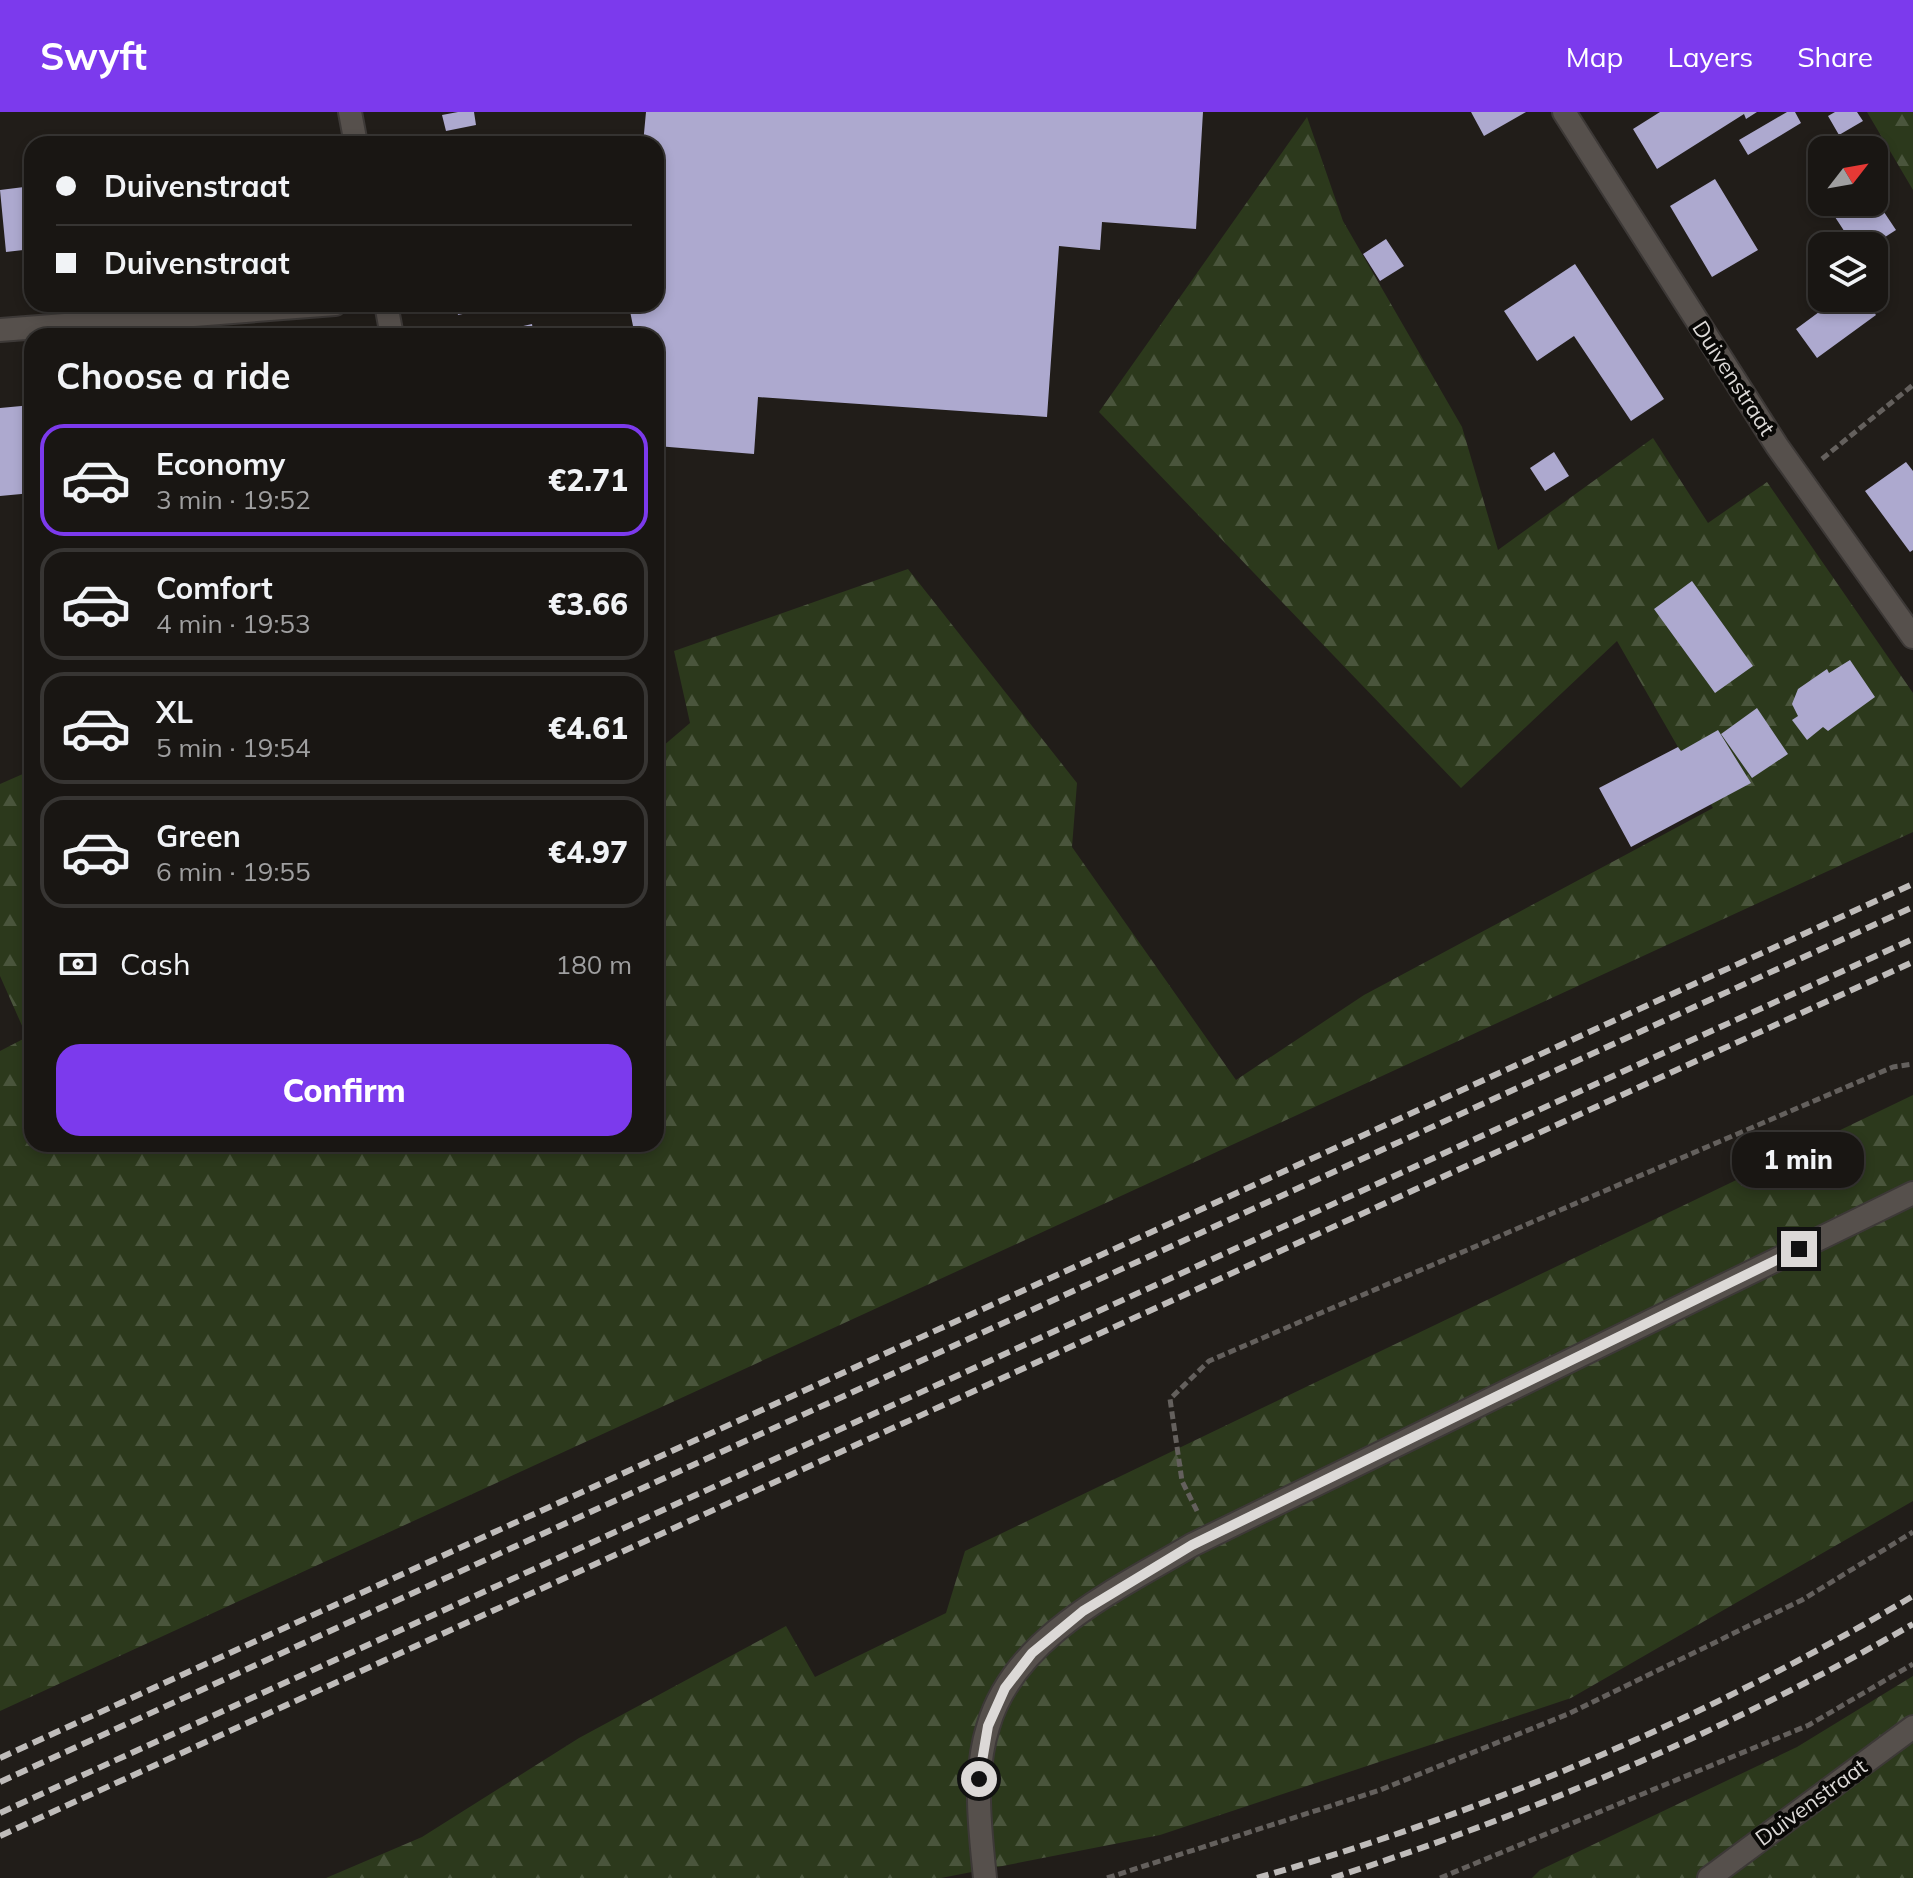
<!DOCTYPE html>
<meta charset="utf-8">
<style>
:root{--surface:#191613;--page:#262321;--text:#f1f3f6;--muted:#9f9fa0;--line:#373533;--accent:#7c3aed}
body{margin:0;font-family:Mulish,sans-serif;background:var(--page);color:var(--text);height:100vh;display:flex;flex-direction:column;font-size:30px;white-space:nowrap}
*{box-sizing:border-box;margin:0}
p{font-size:26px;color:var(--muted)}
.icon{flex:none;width:44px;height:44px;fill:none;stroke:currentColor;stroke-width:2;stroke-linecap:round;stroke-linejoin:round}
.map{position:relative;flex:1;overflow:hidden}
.details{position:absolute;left:24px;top:216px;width:640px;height:824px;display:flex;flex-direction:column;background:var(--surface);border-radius:24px;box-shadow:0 4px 12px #0003,0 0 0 2px var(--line)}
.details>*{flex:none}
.guide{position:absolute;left:24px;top:24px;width:640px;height:176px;border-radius:24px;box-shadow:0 4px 12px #0003,0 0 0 2px var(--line);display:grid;align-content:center;height:176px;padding:0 32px;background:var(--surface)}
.needle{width:52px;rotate:59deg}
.fabs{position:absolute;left:1808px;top:24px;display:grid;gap:16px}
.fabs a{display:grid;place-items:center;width:80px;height:80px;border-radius:16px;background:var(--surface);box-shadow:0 4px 12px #0003,0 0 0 2px var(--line);font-size:40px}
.end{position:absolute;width:36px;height:36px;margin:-18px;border:10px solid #dcd9d7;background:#111;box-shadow:0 0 0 4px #111}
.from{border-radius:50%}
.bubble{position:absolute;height:56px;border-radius:24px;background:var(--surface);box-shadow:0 4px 12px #0003,0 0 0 2px var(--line);font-size:26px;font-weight:800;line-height:56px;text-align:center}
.guide b{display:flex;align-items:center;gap:28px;height:76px;font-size:30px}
.guide b+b{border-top:2px solid var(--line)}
.guide i{width:20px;height:20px;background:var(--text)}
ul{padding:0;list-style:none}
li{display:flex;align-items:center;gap:24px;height:112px;margin:0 16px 12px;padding:0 16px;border:4px solid var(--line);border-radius:24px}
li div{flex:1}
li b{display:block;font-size:30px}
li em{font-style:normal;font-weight:800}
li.on{border-color:var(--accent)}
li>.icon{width:72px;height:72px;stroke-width:1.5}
h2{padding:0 32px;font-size:36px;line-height:96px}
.pay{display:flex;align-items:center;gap:20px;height:88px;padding:0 32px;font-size:30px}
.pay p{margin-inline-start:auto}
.cta{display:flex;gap:16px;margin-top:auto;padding:16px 32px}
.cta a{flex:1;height:92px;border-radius:24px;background:var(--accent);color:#fff;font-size:32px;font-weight:800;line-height:92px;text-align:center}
header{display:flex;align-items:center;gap:48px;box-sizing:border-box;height:112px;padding:0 40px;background:var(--accent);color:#fff}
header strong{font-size:38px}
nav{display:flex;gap:44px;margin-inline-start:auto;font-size:28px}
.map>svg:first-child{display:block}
.forest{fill:url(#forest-firs)}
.building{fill:#ada9cf}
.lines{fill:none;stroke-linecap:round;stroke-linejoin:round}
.minor-casing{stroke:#3d3937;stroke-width:26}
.path{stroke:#64605d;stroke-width:5;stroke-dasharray:8 4;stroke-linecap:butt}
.minor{stroke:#56504c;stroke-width:22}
.rail{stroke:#bfbcba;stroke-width:6;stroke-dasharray:12 6;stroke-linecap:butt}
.route{stroke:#dcd9d7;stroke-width:10}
.labels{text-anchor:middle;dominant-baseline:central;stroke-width:8;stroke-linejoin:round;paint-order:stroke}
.street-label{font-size:22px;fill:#dcd9d7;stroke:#090806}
</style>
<header>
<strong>Swyft</strong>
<nav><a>Map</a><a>Layers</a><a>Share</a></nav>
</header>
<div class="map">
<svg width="1913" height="1766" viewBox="0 0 1913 1766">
<defs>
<pattern id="forest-firs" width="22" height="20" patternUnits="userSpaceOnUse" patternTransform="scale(2)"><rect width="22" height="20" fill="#2c391c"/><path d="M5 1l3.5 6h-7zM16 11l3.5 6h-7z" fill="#4a553c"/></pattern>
</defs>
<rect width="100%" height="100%" fill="#211d19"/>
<path class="forest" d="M1867,0H1913V78Z
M1307,5L1343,109L1462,315L1498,438L1653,326L1708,411L1767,370L1913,581V720L0,1599V939L27,925L0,864V672L32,658V1032H656V640L690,611L674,539L908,457L1077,671L1072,735L1236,968L1364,883L1713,696L1617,529L1461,676L1099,300Z
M1913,983V1389L1571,1586L1160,1723L941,1766H326L422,1725L579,1626L786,1514L815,1565L946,1501L965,1439Z
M1913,1564V1766H1532L1540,1758L1797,1635Z"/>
<path class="building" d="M458,0H474L476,13L446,19L442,3Z
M646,0H1203L1196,117L1102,110L1100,138L1059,134L1047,305L758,285L754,342L657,334L656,224H635L629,194L656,192V32H643Z
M1471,0H1526L1484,24Z
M1660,0H1757L1746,7L1744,2L1657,57L1633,17Z
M1787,0H1795L1801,11L1748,43L1739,28Z
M1835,0H1857L1863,9L1839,23L1828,4Z
M463,24L465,32H431V31Z
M1715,67L1758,138L1712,165L1670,94Z
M32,74V137L6,140L0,78Z
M1874,85L1896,118L1871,134H1854L1835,105L1858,90H1874Z
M1386,127L1404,154L1380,169L1363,142Z
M1575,152L1664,287L1631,309L1574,224L1537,249L1504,199Z
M1838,186H1864L1876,203L1817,246L1796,217Z
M456,192H505V193L458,203Z
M532,212L534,224H484V223Z
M32,293V381L0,384V296Z
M1554,340L1569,364L1545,379L1530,356Z
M1906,350L1913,359V438L1910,440L1865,379Z
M1692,469L1753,554L1715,581L1654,497Z
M1850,548L1875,585L1828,619L1823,615L1807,628L1792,608L1798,604L1792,592L1798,577L1827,557L1829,561Z
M1757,596L1788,642L1752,666L1721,622Z
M1718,618L1751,671L1631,735L1599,676L1678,635L1681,639Z"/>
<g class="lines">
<defs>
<path id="minor" d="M350,0L356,32
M1564,0L1777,334L1913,525
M386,192L392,224
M0,218L335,192
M985,1766C980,1717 973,1663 988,1615C1014,1524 1118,1477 1192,1433L1913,1081
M1709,1766L1913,1615"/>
</defs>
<use href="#minor" class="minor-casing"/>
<path class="path" d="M1822,347L1913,273
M1197,1399L1182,1369L1170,1287L1209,1249L1893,955L1913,952
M1107,1766L1380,1678L1568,1602L1802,1488L1913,1420
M1440,1766L1809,1613L1913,1552"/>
<use href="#minor" class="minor"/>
<path class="rail" d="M0,1646L1913,772
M0,1670L1913,795
M0,1701L1913,827
M0,1724L1913,850
M1257,1766C1486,1700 1708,1606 1913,1484
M1332,1766C1534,1701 1729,1618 1913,1512"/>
</g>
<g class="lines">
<path class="route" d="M979,1667L988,1614L1005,1576L1032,1541L1083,1499L1192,1433L1799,1137"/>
</g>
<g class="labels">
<g class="street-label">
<text transform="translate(1734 266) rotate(57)">Duivenstraat</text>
<text transform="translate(1811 1690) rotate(-36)">Duivenstraat</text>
</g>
</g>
</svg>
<div class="fabs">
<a><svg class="needle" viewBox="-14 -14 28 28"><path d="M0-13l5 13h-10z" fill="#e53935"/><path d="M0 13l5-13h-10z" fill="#9f9fa0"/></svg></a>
<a><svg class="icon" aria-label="layers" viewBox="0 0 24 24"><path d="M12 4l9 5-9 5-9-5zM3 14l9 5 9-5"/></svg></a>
</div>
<i class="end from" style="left:979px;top:1667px"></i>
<i class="end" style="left:1799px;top:1137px"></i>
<div class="bubble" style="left:1732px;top:1020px;width:132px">1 min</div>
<div class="guide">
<b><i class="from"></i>Duivenstraat</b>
<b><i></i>Duivenstraat</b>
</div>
<section class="details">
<h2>Choose a ride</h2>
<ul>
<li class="on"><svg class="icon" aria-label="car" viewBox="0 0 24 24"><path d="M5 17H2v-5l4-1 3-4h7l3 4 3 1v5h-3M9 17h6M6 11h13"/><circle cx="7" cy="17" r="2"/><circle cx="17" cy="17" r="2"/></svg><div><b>Economy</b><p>3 min · 19:52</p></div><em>€2.71</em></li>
<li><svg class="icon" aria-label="car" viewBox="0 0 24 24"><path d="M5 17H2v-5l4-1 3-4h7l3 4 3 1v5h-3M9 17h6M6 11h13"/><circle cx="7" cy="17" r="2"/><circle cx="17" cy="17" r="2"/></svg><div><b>Comfort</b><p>4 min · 19:53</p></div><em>€3.66</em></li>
<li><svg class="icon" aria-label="car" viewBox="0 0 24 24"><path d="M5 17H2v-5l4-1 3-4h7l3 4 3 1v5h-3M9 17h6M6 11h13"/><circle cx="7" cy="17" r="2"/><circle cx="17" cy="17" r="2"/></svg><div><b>XL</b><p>5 min · 19:54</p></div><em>€4.61</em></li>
<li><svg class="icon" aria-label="car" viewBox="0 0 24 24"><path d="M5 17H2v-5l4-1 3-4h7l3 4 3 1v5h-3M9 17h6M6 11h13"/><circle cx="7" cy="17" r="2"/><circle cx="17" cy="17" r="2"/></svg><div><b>Green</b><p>6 min · 19:55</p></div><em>€4.97</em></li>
</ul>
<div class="pay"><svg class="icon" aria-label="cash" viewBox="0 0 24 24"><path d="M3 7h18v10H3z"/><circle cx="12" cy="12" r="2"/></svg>Cash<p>180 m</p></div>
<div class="cta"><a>Confirm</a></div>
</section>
</div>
